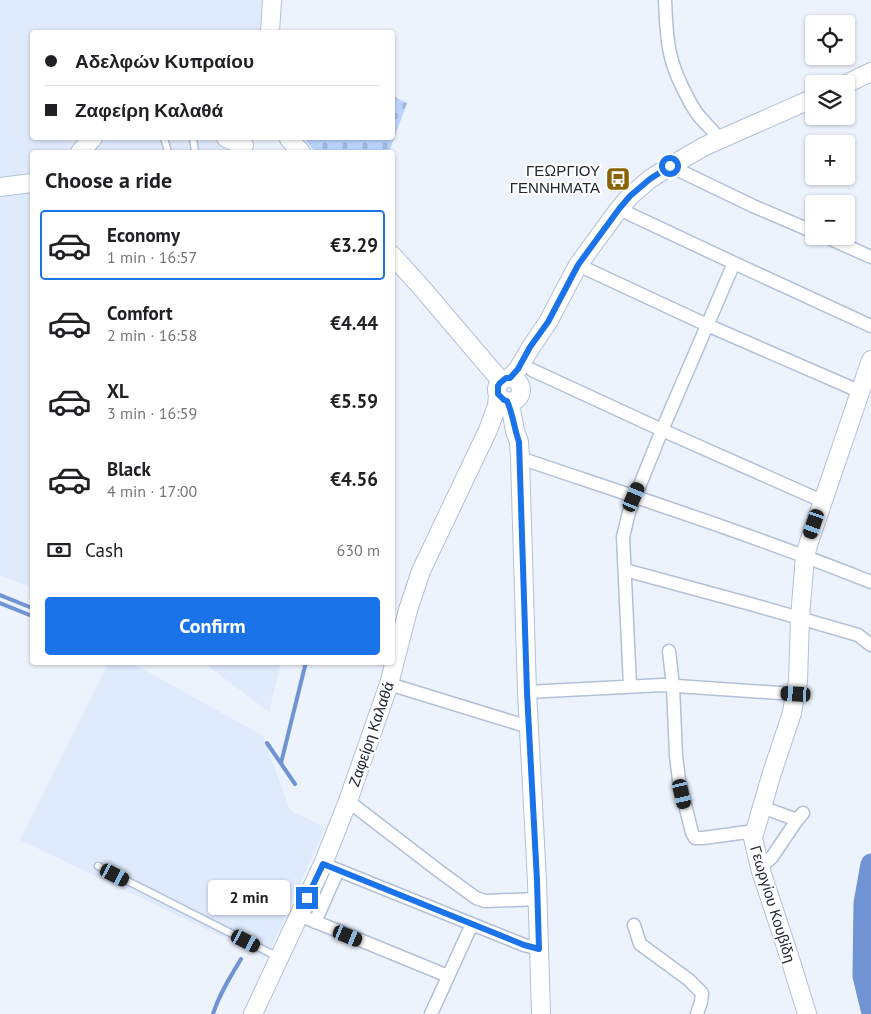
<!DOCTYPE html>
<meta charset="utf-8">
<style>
:root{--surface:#fff;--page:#f2f2f2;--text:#202124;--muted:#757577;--line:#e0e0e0;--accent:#1a73e8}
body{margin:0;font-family:"PT Sans",sans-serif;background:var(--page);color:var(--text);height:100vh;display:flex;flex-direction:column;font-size:19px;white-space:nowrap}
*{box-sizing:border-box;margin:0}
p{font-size:16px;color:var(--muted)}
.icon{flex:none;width:28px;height:28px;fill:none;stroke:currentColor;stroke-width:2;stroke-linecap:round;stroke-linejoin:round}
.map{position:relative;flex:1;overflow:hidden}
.side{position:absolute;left:30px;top:150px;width:365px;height:515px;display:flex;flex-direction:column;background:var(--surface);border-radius:5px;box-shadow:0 1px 4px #0004}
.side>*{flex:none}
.hud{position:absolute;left:30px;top:30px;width:365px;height:110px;border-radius:5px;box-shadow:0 1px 4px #0004;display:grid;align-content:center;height:110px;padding:0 15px;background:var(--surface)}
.buttons{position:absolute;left:805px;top:15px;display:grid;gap:10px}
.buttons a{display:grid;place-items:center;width:50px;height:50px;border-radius:5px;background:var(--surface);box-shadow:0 1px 4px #0004;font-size:25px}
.end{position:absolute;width:22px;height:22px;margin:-11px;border:6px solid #1a73e8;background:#fff;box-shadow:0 0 0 2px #fff}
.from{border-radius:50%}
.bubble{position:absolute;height:35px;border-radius:5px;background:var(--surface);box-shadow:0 1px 4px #0004;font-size:16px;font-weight:600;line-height:35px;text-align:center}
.car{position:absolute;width:15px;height:30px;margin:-15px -8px;border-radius:6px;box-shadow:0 0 4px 1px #0007;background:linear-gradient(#222 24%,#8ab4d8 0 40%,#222 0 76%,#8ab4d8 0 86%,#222 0)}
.hud b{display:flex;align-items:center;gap:18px;height:48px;font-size:19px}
.hud b+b{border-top:1px solid var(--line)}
.hud i{width:12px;height:12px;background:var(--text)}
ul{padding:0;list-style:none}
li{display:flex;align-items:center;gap:15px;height:70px;margin:0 10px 8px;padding:0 5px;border:2px solid transparent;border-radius:5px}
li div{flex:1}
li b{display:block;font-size:19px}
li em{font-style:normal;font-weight:600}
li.selected{border-color:var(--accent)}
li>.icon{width:45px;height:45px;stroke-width:1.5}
h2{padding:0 15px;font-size:22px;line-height:60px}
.pay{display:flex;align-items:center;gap:12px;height:55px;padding:0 15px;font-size:19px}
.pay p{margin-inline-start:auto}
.action{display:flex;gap:10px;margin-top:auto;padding:10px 15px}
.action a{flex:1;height:58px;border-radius:5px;background:var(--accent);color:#fff;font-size:20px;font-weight:600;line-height:58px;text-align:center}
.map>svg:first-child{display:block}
.built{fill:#dfeafd}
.cemetery{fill:url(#cemetery-stones)}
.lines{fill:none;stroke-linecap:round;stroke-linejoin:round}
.stream{stroke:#7094d3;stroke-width:4}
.river{stroke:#7094d3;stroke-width:21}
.lane-casing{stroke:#b2c0d8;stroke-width:9}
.street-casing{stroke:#b2c0d8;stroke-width:15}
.secondary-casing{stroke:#b2c0d8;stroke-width:20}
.lane{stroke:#fff;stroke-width:6}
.street{stroke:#fff;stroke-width:12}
.secondary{stroke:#fff;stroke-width:18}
.route{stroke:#1a73e8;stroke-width:6}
.labels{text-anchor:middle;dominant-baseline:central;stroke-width:4.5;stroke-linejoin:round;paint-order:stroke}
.poi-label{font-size:15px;fill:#212730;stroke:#fff;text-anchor:end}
.street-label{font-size:15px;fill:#212730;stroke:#fff}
</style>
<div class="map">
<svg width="871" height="1014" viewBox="0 0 871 1014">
<defs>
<pattern id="cemetery-stones" width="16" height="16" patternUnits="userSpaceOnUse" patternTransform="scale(1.25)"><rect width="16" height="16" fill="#bbd4ff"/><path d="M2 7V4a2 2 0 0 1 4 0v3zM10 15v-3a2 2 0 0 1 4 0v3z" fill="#a0b6db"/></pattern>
</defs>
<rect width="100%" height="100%" fill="#edf3fd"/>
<path class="built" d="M0,0H263L261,32H32V138H85L73,152H32V177L0,182Z
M101,138H215L235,152H89Z
M32,189V588L0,575V192Z
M109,662L132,663L263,736L290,810L325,828L267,958L20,840Z
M202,663H281L269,712L208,666Z"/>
<path class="cemetery" d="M393,96L407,103L389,152H315L304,138H392Z"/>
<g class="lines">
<path class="stream" d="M0,595L32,608
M0,603L32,616
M267,743L295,784
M281,763L306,662
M213,1014C219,994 231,976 241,959"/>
<path class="river" d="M871,864L864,903L863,976L871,1009"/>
<defs>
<path id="lane" d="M164,138L168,152
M193,138L195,152
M98,866L278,957"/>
<path id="street" d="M665,0C666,19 666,39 671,57C674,72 690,105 699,116C706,124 713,131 720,139
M670,166L753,206L814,232
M619,209L734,263L871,326
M824,236L871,257
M578,265L707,325L861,392
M532,370L662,430L822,501
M520,458C638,498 756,536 871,582
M625,570L754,605L858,635L871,645
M669,651L673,686L676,756L679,780L692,833L695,838H703L755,831
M389,684L529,727
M630,686L623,537L629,512L662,430L734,263
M527,692L662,685L795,694
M348,801L439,871L476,898L485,901L538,899
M762,807L797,820
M323,864L524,945L539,949
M760,868L772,857L797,820L803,813
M299,915L448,976
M315,922L338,870
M634,925L640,944L689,980L702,993L701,1002L697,1014
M431,1014L472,924"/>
<path id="secondary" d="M270,32L272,0
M846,84L871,72
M226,138L244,145
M289,139L301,152
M80,152L93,138
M0,187L32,183
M392,255L421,287L501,381
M510,378L518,369L531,347L548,322L578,265L619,209L630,196L650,179L670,166L705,146L814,98
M497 390a12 12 0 1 1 24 0a12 12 0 1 1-24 0Z
M507,401L512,414L515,431L519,442L520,458L527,692L537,881L541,1014
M253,1014L323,864L348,801L389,684L408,610L421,571L488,430L497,406L498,394
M807,1014L792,965L760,868L753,838L771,776L792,713L795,694L798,681L800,618L804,568L805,556L809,542L871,360"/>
</defs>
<use href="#lane" class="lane-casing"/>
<use href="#street" class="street-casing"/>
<use href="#secondary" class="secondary-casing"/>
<use href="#lane" class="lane"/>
<use href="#street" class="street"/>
<use href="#secondary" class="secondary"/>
</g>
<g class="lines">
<path class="route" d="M307,898L323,864L524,945L539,949L537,881L527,692L519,442C514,428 513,414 507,401L504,400L498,394V386L500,383L506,378H510L518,369L530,347L548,322L578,265L619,209L630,196L650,179L670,166"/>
</g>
<defs>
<symbol id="bus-square" viewBox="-11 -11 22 22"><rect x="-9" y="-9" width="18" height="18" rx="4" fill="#8a6302" stroke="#fff"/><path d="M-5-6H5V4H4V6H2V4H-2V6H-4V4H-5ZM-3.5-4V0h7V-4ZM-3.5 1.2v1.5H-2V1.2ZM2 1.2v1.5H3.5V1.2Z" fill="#fff"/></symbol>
</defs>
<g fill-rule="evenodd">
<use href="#bus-square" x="604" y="165" width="28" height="28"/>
</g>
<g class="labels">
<g class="poi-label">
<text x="600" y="170">ΓΕΩΡΓΙΟΥ<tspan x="600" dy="17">ΓΕΝΝΗΜΑΤΑ</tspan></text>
</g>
<g class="street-label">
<text transform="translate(371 734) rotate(-71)">Ζαφείρη Καλαθά</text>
<text transform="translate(773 904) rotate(73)">Γεωργίου Κουβίδη</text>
</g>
</g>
</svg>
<div class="buttons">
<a><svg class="icon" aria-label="locate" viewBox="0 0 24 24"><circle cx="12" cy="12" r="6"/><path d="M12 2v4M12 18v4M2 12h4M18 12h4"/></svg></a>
<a><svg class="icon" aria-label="layers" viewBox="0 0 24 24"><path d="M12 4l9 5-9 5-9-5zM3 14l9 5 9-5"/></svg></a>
<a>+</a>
<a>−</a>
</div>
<i class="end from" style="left:670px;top:166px"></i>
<i class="end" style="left:307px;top:898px"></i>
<div class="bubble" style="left:208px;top:880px;width:82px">2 min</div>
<i class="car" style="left:634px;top:497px;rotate:23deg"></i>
<i class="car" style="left:814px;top:524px;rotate:199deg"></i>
<i class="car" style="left:796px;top:694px;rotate:273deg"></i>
<i class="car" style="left:682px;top:794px;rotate:167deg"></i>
<i class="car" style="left:115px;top:875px;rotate:117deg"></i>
<i class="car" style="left:348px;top:936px;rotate:112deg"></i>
<i class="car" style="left:246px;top:941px;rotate:117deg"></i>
<div class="hud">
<b><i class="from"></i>Αδελφών Κυπραίου</b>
<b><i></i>Ζαφείρη Καλαθά</b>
</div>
<section class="side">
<h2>Choose a ride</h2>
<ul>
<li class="selected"><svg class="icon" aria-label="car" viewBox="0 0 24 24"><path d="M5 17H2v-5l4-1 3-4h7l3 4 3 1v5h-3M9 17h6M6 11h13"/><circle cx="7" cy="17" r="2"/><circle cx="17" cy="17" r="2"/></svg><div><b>Economy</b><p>1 min · 16:57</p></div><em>€3.29</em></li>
<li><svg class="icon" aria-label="car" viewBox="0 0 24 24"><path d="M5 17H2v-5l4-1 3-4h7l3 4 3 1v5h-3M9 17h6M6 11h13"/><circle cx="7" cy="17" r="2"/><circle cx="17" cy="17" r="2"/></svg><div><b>Comfort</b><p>2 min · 16:58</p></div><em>€4.44</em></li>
<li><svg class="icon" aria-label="car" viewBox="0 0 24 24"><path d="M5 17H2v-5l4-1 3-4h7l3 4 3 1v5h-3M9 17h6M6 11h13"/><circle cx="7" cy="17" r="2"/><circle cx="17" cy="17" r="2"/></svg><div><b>XL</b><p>3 min · 16:59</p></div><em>€5.59</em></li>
<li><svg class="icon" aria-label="car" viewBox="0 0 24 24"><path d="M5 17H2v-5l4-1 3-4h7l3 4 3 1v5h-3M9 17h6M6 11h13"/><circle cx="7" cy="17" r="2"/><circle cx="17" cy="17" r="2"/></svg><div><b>Black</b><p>4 min · 17:00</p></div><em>€4.56</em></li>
</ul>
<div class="pay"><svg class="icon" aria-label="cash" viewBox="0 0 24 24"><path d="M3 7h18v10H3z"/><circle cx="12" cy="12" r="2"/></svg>Cash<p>630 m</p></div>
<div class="action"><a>Confirm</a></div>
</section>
</div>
